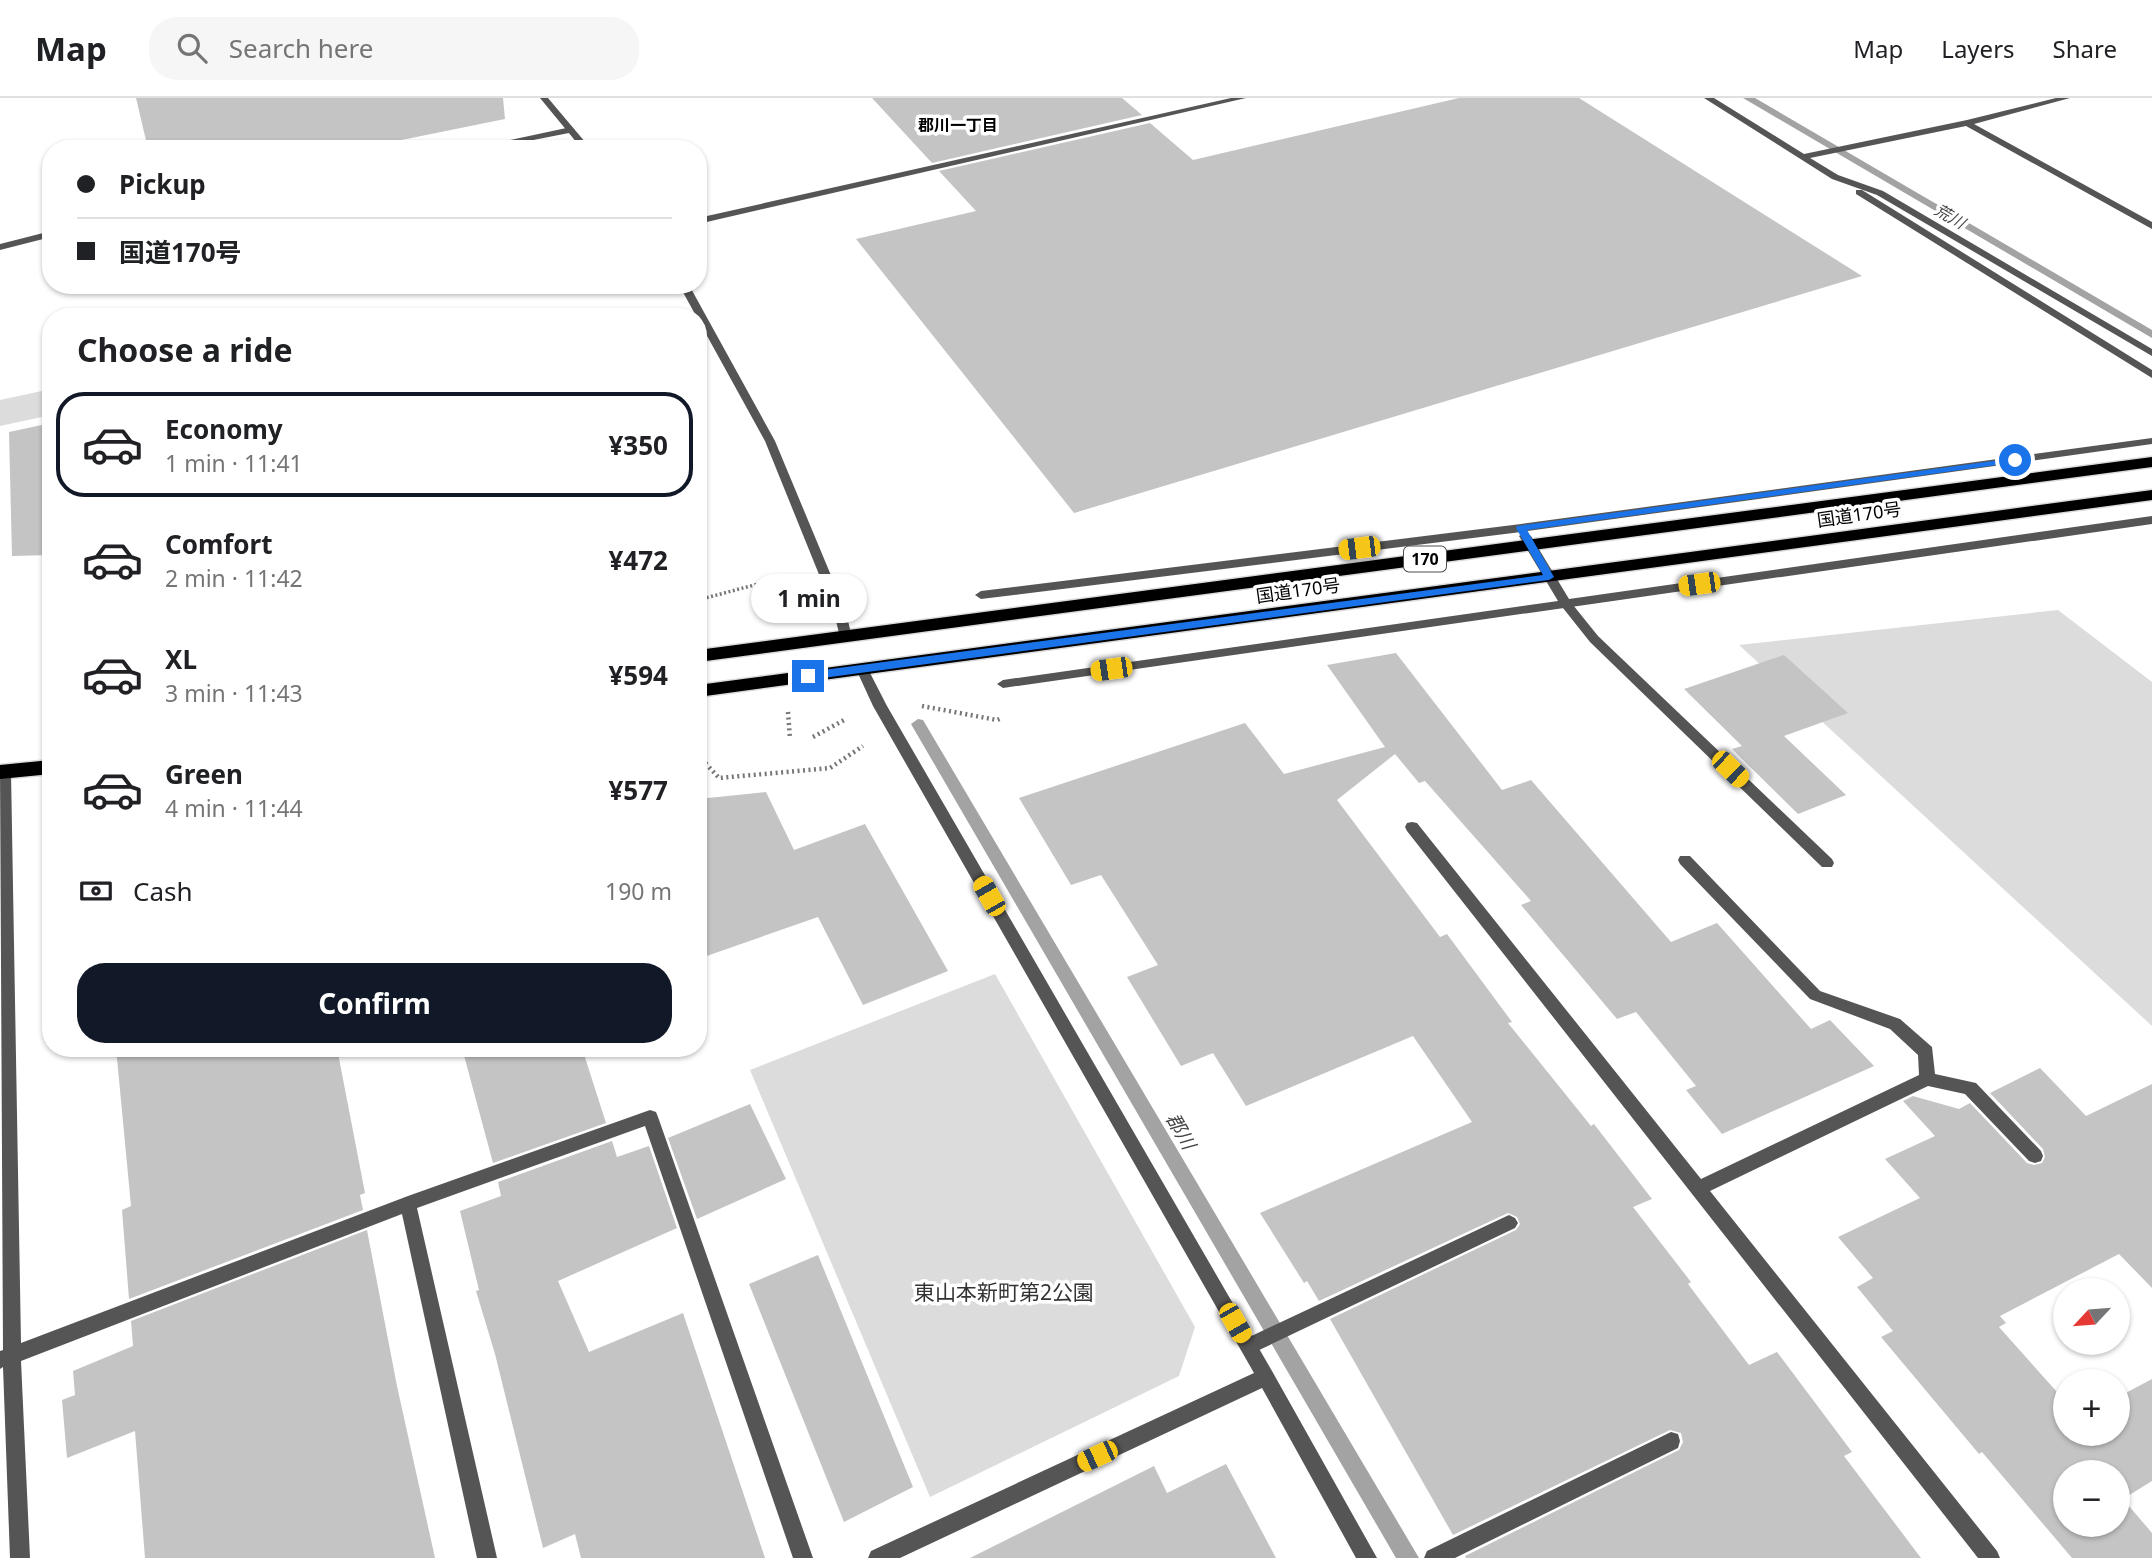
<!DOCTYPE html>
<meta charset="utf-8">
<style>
:root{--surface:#fff;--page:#f6f6f6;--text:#202124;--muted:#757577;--line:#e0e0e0;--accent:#111827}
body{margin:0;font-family:"Noto Sans","Noto Sans JP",sans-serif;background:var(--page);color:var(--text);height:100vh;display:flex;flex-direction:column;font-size:26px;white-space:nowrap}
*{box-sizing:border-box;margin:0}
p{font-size:23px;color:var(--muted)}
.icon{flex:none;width:38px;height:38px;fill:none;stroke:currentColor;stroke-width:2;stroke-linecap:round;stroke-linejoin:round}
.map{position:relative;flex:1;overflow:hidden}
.details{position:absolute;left:42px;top:210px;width:665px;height:749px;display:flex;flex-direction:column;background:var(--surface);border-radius:28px;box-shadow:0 2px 5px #0004}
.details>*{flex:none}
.top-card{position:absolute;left:42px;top:42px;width:665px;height:154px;border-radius:28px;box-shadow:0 2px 5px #0004;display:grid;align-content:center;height:154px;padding:0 35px;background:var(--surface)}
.needle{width:46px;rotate:244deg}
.buttons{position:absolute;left:2053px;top:1180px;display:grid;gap:14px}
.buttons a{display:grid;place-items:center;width:77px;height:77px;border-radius:50%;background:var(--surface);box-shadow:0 2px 5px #0004;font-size:35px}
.end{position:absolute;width:32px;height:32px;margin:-16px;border:9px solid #1a73e8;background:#fff;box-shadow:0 0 0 4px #fff}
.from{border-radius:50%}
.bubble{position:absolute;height:49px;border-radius:24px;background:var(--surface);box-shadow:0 2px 5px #0004;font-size:23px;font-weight:700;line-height:49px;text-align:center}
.car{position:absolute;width:21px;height:42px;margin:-21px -10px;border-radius:9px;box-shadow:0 0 5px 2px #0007;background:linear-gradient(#f5c518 24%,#345 0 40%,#f5c518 0 76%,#345 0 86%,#f5c518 0)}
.top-card b{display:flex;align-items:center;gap:24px;height:66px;font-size:26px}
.top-card b+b{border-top:2px solid var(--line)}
.top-card i{width:18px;height:18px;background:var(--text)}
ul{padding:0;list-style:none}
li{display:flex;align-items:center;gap:21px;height:105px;margin:0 14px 10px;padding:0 21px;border:4px solid transparent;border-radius:28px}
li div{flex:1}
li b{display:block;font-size:26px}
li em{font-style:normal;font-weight:700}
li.selected{border-color:var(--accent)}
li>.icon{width:63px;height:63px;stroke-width:1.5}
h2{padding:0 35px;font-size:32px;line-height:84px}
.pay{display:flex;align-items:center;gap:18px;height:77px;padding:0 35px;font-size:26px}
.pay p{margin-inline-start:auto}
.action{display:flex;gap:14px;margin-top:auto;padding:14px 35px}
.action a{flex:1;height:80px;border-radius:28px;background:var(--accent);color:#fff;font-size:28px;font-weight:700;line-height:80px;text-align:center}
header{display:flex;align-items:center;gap:42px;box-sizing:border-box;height:98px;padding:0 35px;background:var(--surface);border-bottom:2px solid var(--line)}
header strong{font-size:33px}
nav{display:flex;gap:38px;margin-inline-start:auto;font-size:24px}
.search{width:490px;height:63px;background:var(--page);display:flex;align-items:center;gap:18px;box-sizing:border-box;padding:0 24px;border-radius:28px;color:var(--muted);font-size:26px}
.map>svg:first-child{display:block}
.green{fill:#dcdcdc}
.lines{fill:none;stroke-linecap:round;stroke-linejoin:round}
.stream{fill:#a3a3a3;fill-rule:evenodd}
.building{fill:#c4c4c4;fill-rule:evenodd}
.trunk-casing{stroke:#dbdbdb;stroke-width:3}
.path-far1{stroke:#777;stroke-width:3.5;stroke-dasharray:2 2.5;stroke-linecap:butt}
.path{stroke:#777;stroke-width:4.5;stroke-dasharray:2 3.5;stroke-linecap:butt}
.service{fill:#555;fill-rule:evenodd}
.minor{fill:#555;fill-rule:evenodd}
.tertiary{fill:#555;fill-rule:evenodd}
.trunk{fill:#000;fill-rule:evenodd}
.route{fill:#1a73e8}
.labels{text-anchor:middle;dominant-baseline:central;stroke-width:7;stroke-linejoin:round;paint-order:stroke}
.far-neighbourhood-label{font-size:16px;font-weight:bold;fill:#000;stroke:#fff}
.far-water-label{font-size:16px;font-style:italic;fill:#444;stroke:#fff}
.shield{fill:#fff;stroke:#4c4c4c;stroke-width:2}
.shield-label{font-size:16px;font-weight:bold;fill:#000}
.street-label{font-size:18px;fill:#000;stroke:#fff}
.water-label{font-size:19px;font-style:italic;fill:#444;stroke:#fff}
.near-park-label{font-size:21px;fill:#333;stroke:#fff}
</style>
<header>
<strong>Map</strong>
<div class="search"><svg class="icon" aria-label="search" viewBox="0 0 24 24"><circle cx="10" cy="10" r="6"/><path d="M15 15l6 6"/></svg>Search here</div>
<nav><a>Map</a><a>Layers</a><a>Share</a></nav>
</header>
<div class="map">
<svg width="2152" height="1460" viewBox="0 0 2152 1460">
<rect width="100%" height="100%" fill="#fff"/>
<path class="green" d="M51,291V317L0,328V302Z
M2058,512L2152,584V928L1739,547Z
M995,876L1195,1229L1179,1278L930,1399L750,972Z"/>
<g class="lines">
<path class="stream" d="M1743,0H1755L2152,232V240Z
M918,621L923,622L1419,1460H1396L911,626Z"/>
</g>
<path class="building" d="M136,0H503L505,21L357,51H148Z
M872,0H1122L1142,17L932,65Z
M1459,0H1579L1862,178L1074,415L856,141L976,113L939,73L1150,25L1193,62Z
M51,325V457L12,458L9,334Z
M1396,555L1502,692L1531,682L1671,844L1717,825L1811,931L1830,922L1874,968L1722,1036L1686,992L1696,988L1636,914L1617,921L1521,807L1531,803L1425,683L1419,685L1395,656L1337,702L1440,839L1447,836L1512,924L1508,925L1591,1028L1594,1026L1652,1101L1633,1109L1691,1184L1688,1186L1749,1267L1777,1254L1852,1354L1844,1358L1921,1460H1466L1465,1458L1679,1352L1683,1344L1681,1335L1670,1332L1453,1437L1330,1221L1516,1132L1520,1126L1517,1119L1508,1115L1319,1203L1307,1183L1304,1185L1260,1115L1472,1024L1413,938L1246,1008L1213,955L1181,968L1127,879L1158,867L1101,777L1071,787L1019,700L1245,625L1284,676L1385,649L1327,567Z
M1784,557L1848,615L1784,638L1846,697L1798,716L1732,651L1742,648L1684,591Z
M766,694L794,752L865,726L948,873L863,907L818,819L698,861V701Z
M116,950H337L365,1095L360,1097L363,1112L129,1201L122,1112L131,1108Z
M462,950H582L606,1025L493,1065Z
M2040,970L2086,1018L2152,986V1190L2119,1156L2000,1218L2006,1225L1999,1229L2065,1303V1335H2118V1299L2152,1281V1383L2123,1401L2152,1435V1460H2072L1982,1354L1979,1356L1881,1239L1893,1233L1857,1189L1873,1180L1838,1139L1920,1100L1885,1061L1935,1038L1903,1003L1913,998L1959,1011L1970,1005L2027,1065L2034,1067L2042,1065L2045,1059L2043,1051L1990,995ZM2065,1374H2118V1426H2065Z
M750,1006L786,1081L697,1121L668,1040Z
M612,1043L617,1059L649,1048L677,1130L558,1183L589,1254L683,1215L765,1460H581L575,1436L543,1450L495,1256L476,1193L479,1192L460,1113L501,1098L498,1084Z
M367,1132L397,1288L435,1460H145L135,1333L67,1360L62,1302L75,1297L73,1273L133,1248L131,1223Z
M818,1157L913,1389L844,1424L749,1186Z
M1226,1366L1276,1460H970L1154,1368L1167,1395Z"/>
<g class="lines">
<defs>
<path id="trunk" d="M2152,359V369L698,564V552Z
M2152,392V402L698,599V587Z
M51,662V676L0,681V667Z"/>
</defs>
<use href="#trunk" class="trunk-casing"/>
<path class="path-far1" d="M698,502L758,486L792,508"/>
<path class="path" d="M922,608L997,622L1002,620
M788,614L790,641
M813,639L846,621
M698,657L719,680L830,670L863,648"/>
<path class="service" d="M1565,501L1569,502L1598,538L1832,761L1834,765L1832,769H1822L1590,544L1559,505Z
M1509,1117L1515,1120L1518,1125L1515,1130L1255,1254L1249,1257L1243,1254L1240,1248L1243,1242Z
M1671,1334L1678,1336L1680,1343L1678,1350L1455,1460H1424L1427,1453Z"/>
<path class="minor" d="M1231,0H1246L698,126V120Z
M1704,0H1714L1804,56L1967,22L2056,0H2070L1974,26L2152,124V131L1966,28L1810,60L1838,77L1883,93L2152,251V258L1877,97L1832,81Z
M571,29L575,32L574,34L487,51H468Z
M1856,92H1862L2152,272V280L1856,96Z
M51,133V139L0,152V146Z
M2152,340V346L1521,434L981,501L975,497L981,493L1521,426Z
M2152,418V426L1003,590L997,586L1003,582L1558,503L1519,438L1525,434L1531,438L1569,501Z
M862,567L868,571L887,608L1272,1273L1377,1460H1356L1262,1290L900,1460H868L871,1453L1254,1275L873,608L856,571Z
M4,669L11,674L21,1245L408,1098L650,1012L656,1014L658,1019L813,1460H793L645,1028L417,1110L497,1460H477L402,1116L21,1263L30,1460H10L3,1269L0,1271V1253L3,1252L0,670Z
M1412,724L1417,725L1701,1081L1919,977L1918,957L1890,931L1810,901L1680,766L1678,762L1680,758H1690L1820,893L1900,921L1932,949L1935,976L1976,985L2041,1053L2043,1058L2041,1063L2035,1065L2029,1063L1965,996L1928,988L1710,1093L1997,1453L2000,1460H1978L1407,733L1405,729L1407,725Z"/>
<path class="tertiary" d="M540,0H548L591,51H582Z
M679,187H689L775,343L845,511L852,539L850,542H842L840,539L833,511L765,343Z"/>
<use href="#trunk" class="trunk"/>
</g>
<path class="route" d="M2015,360L2019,362L2018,364L1527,432L1554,479L1549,482L808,582L802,578L808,574L1543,477L1516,430L1517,428Z"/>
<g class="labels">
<g class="far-neighbourhood-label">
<text x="958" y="27">郡川一丁目</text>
</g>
<g class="far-water-label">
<text transform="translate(1950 118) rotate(30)">荒川</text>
</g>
<rect class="shield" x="1404" y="448.5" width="42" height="25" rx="5"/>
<g class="shield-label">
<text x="1425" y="461">170</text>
</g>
<g class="street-label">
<text transform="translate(1859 416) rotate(-8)">国道170号</text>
<text transform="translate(1298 492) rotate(-8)">国道170号</text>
</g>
<g class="water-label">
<text transform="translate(1181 1033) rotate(60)">郡川</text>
</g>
<g class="near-park-label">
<text x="1004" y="1194">東山本新町第2公園</text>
</g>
</g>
</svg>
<div class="buttons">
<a><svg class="needle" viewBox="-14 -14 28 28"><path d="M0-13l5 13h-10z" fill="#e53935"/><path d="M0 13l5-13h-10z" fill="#757577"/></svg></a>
<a>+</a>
<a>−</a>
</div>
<i class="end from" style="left:2015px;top:362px"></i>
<i class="end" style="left:808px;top:578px"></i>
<div class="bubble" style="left:751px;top:476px;width:116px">1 min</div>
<i class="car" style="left:1359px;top:450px;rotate:263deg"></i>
<i class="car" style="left:1699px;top:486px;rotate:262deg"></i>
<i class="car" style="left:1111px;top:571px;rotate:262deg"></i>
<i class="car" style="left:1730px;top:671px;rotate:134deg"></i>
<i class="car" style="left:989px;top:798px;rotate:330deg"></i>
<i class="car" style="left:1235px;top:1225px;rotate:150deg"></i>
<i class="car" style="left:1097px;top:1358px;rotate:245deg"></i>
<div class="top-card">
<b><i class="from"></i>Pickup</b>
<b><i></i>国道170号</b>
</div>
<section class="details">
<h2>Choose a ride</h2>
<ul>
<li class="selected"><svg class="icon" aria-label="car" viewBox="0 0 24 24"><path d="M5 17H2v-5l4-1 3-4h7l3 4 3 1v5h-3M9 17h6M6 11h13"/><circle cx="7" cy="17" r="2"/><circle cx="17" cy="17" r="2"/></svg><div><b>Economy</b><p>1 min · 11:41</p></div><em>¥350</em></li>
<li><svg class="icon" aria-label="car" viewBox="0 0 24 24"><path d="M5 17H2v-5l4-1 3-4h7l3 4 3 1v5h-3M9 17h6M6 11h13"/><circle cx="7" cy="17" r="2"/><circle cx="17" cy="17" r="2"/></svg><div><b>Comfort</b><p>2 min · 11:42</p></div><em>¥472</em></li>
<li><svg class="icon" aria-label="car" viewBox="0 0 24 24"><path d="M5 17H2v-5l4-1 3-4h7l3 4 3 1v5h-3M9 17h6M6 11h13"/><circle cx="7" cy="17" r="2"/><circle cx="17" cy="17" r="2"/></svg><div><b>XL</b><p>3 min · 11:43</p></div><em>¥594</em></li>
<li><svg class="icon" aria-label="car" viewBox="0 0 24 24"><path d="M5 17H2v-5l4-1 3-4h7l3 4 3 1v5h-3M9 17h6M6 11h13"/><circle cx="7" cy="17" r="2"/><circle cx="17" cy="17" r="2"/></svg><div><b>Green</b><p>4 min · 11:44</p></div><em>¥577</em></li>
</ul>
<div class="pay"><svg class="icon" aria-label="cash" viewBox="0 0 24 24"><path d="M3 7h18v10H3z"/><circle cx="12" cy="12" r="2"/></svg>Cash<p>190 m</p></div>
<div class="action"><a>Confirm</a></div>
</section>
</div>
